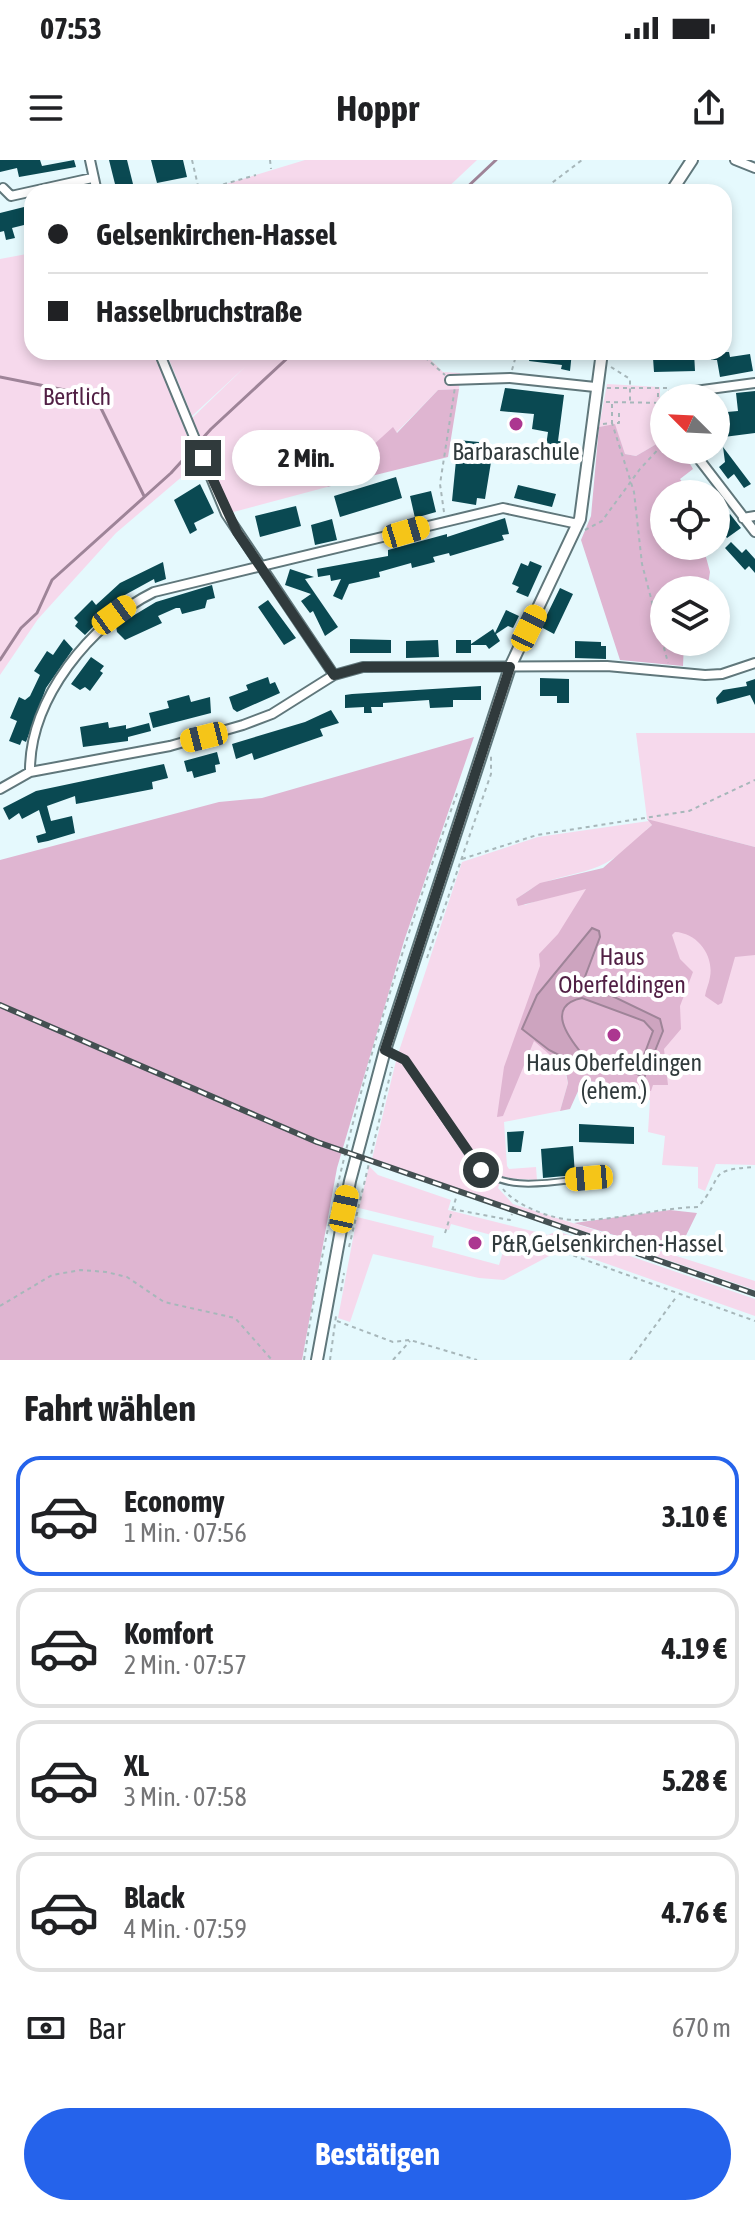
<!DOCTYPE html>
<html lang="de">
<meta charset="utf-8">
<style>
:root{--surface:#fff;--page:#f6f6f6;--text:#202124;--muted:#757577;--line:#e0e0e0;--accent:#2563eb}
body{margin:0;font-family:"Asap Condensed",sans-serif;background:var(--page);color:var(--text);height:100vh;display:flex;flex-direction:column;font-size:30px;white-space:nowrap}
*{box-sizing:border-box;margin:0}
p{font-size:26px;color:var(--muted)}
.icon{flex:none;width:44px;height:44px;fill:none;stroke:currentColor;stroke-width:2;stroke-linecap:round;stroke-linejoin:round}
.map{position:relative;height:1200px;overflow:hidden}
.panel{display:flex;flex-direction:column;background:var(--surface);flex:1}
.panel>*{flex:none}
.hud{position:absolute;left:24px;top:24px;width:708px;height:176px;border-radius:24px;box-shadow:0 4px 12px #0003;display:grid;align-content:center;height:176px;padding:0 24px;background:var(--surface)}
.needle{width:52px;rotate:294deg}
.fabs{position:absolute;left:650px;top:224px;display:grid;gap:16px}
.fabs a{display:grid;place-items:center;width:80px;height:80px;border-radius:50%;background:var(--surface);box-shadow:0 4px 12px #0003;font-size:40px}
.end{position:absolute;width:36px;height:36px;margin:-18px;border:10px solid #303a3c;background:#fff;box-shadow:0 0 0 4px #fff}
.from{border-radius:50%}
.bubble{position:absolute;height:56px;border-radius:28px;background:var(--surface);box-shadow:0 4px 12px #0003;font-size:26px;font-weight:700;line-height:56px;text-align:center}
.car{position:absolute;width:24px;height:48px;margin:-24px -12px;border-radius:10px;box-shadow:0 0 6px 2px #0007;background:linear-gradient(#f5c518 24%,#345 0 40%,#f5c518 0 76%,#345 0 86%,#f5c518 0)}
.hud b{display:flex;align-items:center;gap:28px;height:76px;font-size:30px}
.hud b+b{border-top:2px solid var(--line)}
.hud i{width:20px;height:20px;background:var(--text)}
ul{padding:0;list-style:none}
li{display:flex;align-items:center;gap:24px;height:120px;margin:0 16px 12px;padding:0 8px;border:4px solid var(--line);border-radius:24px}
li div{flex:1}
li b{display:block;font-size:30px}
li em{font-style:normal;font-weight:700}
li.current{border-color:var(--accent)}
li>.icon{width:72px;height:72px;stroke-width:1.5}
h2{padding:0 24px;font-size:36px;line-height:96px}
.pay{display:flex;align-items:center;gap:20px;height:88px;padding:0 24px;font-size:30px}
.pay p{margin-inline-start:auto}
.action{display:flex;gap:16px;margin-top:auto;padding:16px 24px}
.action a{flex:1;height:92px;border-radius:48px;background:var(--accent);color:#fff;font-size:32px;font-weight:700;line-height:92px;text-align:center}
.status{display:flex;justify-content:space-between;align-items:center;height:56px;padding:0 40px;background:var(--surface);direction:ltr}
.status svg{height:22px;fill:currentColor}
header{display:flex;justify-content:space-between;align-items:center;height:104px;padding:0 24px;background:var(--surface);font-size:36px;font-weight:700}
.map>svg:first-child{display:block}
.green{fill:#f6d9ec;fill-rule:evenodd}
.forest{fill:#dfb5d1}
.water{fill:#cda4bf;stroke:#9e8498;stroke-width:2}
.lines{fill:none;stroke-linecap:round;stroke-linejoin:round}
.stream{stroke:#9e8498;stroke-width:3}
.building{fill:#0a4952}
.service-casing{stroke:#60777b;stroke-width:8}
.minor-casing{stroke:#60777b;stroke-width:12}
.tertiary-casing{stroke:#60777b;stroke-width:14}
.path{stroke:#a7b7ba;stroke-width:2;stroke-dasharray:4 4;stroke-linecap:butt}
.service{stroke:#fff;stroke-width:4}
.minor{stroke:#fff;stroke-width:8}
.tertiary{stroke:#fff;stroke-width:10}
.rail-casing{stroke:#445052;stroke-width:6}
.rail{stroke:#fff;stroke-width:3;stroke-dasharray:9;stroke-linecap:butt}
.route{stroke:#303a3c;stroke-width:10}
.poi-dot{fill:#ac3790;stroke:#fff;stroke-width:3}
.labels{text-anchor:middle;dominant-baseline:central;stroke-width:8;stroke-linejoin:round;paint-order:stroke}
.park-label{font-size:24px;fill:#511f44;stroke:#fff}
.poi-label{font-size:24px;fill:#303a3c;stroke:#fff}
</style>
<div class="status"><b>07:53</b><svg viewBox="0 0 49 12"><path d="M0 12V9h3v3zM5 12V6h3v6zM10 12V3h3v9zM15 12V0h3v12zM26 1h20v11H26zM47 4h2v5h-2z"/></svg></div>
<header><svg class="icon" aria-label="menu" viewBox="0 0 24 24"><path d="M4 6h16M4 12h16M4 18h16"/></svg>Hoppr<svg class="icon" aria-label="share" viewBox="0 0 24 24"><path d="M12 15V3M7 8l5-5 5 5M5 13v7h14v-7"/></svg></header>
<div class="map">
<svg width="755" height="1200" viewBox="0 0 755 1200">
<rect width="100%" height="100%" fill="#e5f9fd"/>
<path class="green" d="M305,0H477L443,32L203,31Z
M32,93V192H154L198,303L116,373L38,459L0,515V99Z
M166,192H429L428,197L443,212L460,213L459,229L438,230L396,273L393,268L327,327L226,354L188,262L247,205L192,256Z
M607,224L660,227V282L636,296L625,294L615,265L599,267Z
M636,573H755V687L686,669L755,697V1005L716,1004L705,1031L698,1028V1007L662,1005L665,976L648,972L650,940L645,939L648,927L562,902L568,923L560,951L504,962L507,1006L509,1009L536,1007L537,1020L502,1018L498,1028L513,1044L755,1121V1130L372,999L397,897L462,702L538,677L649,661L652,665L646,670L672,667L647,659ZM626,689C601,721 563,731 525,745L517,739C553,708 589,722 626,689Z
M369,1006L378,1015L451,1040L448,1050L548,1075L557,1071L755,1139V1156L545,1082L515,1088L505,1086L506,1079L451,1064L449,1070L359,1048Z
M357,1057L434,1076L432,1087L499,1105L503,1092C520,1096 534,1090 551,1095L504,1120L479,1118L373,1094L350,1162L338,1158Z"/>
<path class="forest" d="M459,229L448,297L327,327L393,267L397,273L438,230Z
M664,251V290H682L693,309L680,319L690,334H664V386H703L710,412L707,430H664V482H684L683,506L620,500L581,380L591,356L599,267L615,264L625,294L636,296L660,282V252Z
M474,577L404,781L337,1008L302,1200H0V700L219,642L262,638Z
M647,659L755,687V795L735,797L722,843L718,845L705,836C706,829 709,824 710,817C714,796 698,773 675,772L672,775L680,799L693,812L680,846L681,869L664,889L668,925H653L651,931L583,920L570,949L560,951L568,923L565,908L534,881L503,956L497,957L504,907L540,806L539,794L558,774L586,729L518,746L516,739L540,723L603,708L652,665Z
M670,1050L697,1053L677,1094L574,1063Z"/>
<path class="water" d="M592,768L599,771L600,777L583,822L660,859L663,871L644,918L637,914L653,871L644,861L582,838C545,846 568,877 583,895L585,900L580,906L549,890L522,869L537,835Z"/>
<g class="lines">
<path class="stream" d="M462,32L496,0
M0,217L95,236L144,336
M0,500L21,468L37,453L52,420L171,313L211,269L294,192"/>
</g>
<path class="building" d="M0,0H40L42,6L74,0L76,7L19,17L17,8L0,12Z
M109,0H127L135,32H117Z
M151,0H183L187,17L157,23Z
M24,47L26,54L32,52V63L12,68L15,78L6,80L4,71L0,72V53Z
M531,192H572L570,211L561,209L562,205L529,201Z
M660,192H694L695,211L654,212L653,198Z
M710,192H729L730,197L750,194L753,211L720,217L717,200H711Z
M505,228L564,235L558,281L566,282L563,299L545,293L548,272L532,269L534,254L500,251Z
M755,231V273L716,278V253L738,251L736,233Z
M458,280L479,282L476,299L491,302L485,339L477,338L476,345L452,341Z
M723,287L751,324L744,328L734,314L728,319L719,307L725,302Z
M396,317L402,338L340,357L334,336Z
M200,324L214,353L194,363L197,370L190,374L174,340Z
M518,325L556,334L552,347L514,338Z
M431,331L436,352L415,358L410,336Z
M296,346L301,366L260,377L255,356Z
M730,354L741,368L727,378L721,371L716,374V364Z
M505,358L509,374L502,375L504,380L450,396L449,393L433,397L435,402L412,408L411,403L379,412L380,417L349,424L342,440L333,436L341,419L331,421L330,415L318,417L317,409L388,396V390L447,374V377Z
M332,359L337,380L315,385L311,365Z
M731,382L742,393L746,389L755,399V413L749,406L745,410L725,388Z
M530,401L542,406L528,437L516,432L519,427L512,424L521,403L528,406Z
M163,402L166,419L155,423L154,419L123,436L85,475L75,466L78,462L74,458L92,440L96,445L120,423Z
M290,409L314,417L305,419L338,467L325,476L313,451L310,453L301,441L311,434L285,425Z
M212,425L215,438L207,440L205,448L182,454L180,448H176L158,456L162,463L125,480L117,472L116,466L156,442Z
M560,428L573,434L554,474L541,467Z
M268,440L296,478L284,485L258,447Z
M506,450L519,456L513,468L508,466L496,474L500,481L489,489L486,485H471V493H456V480H471V484L493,469L495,473Z
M64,479L73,489L46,528L26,582L22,580L20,585L9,581L17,561L10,558L19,537L25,540L30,536L40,515L34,511L47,491L53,495Z
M350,479L391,480V493H350Z
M438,480L439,497L406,498V481Z
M575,481L601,482V486H606V499L575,498Z
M91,497L104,506L100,511L103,513L90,531L85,527L80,530L71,524Z
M268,517L270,524L275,522L280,533L237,552L233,549L229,537L248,530L246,525Z
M540,518L569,519V543H557V536H540Z
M755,519V545L750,535L717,544L716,538L723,530L747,526L746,522Z
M481,526V540H453V547L430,548L429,540L383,543V547H371L372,553H364V547L345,548V535L352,534Z
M189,535L191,542L210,537L211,553L153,568L149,553L169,548L167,541Z
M331,550L339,563L320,569L323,576L254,600L252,593L236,599L232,584L305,562Z
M108,562L109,568L126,565V569L149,563L151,571L128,577V581L83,587L80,567Z
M217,592L220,604L215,605L216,612L194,618L192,611L187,612L184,601Z
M164,604L168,618L152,622L153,629L76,644L75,636L47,646L51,661L72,656L75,673L48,681L38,683L36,676L46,673L39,650L22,659L19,653L9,660L3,648L36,631Z
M579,964L634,967V984L579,982Z
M524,971L521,992H508L507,972Z
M573,986L575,1015L543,1018L541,989Z"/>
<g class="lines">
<defs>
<path id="service" d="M387,891L405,900L475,1004C503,1034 551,1022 589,1018"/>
<path id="minor" d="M90,0L97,32
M735,0L755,8
M3,28L11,36L92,18
M159,192L226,354L334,515
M450,220L510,218L595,227
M675,238L680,233L755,223
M692,290L755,372
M743,358L755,356
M30,612C29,539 91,463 154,432L503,348L578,364
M0,629L30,612L170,586L243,565L272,554L334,515L363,507L607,506L705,515L722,514L755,503"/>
<path id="tertiary" d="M671,32L692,0
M317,1200L350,1021L385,890L510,507L580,359L602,192"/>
</defs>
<use href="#service" class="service-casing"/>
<use href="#minor" class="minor-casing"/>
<use href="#tertiary" class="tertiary-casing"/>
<path class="path" d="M192,0L199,30
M270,0L271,9
M200,31L256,15
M540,32L582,0
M419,192L445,215
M611,207L630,219V244
M512,210L517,192
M607,228H669V232
M606,242L664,243
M612,244V263H619V252
M603,264L612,263L634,332L642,404L668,503
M658,269V230
M444,352L440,324L455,227
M585,370L602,361L640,309L664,283
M462,699L537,675L689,651L755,620
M427,798L491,614V596
M503,1029C516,1046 554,1060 575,1060C616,1061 657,1048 698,1047C726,1015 705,1010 755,1007
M452,1049L510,1060L512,1054
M445,1073L457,1035
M349,1087L392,907
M504,1089L515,1091L544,1085L755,1161
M341,1131L344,1113
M0,1146L52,1115L81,1110L106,1112L127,1117L164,1142L235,1158L272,1200
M337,1161L393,1182L410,1180L477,1200
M304,1200C334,1002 390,819 458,631
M330,1200L336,1156
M393,1200L410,1181
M630,1200L677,1136"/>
<use href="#service" class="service"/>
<use href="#minor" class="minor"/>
<use href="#tertiary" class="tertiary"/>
<defs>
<path id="rail" d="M0,845L317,982L755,1134"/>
</defs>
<use href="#rail" class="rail-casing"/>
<use href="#rail" class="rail"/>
</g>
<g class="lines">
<path class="route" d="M203,298L237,372L334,515L363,507H510L385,890L405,900L481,1010"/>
</g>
<g class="poi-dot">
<circle cx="516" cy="264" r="8"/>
<circle cx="614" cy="875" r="8"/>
<circle cx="475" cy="1083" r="8"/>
</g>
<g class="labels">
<g class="park-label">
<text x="77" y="236">Bertlich</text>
<text x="622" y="796">Haus<tspan x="622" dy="28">Oberfeldingen</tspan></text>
</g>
<g class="poi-label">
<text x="516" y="291">Barbaraschule</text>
<text x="614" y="902">Haus Oberfeldingen<tspan x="614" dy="28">(ehem.)</tspan></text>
<text x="491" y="1083" text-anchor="start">P&amp;R,Gelsenkirchen-Hassel</text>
</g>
</g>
</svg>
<div class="fabs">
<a><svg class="needle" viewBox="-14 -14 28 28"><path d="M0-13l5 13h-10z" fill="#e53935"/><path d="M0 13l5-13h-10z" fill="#757577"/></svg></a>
<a><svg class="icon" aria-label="locate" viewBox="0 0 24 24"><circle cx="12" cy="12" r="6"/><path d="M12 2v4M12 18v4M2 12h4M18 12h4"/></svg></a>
<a><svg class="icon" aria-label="layers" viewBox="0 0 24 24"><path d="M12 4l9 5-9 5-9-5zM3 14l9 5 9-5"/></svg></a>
</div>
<i class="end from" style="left:481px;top:1010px"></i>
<i class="end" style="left:203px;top:298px"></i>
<div class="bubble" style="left:232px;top:270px;width:148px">2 Min.</div>
<i class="car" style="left:406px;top:372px;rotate:73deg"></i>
<i class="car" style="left:114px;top:455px;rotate:54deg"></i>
<i class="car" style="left:529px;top:468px;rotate:26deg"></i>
<i class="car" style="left:204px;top:577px;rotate:256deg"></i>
<i class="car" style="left:589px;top:1018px;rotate:265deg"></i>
<i class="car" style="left:344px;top:1049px;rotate:12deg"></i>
<div class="hud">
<b><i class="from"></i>Gelsenkirchen-Hassel</b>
<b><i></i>Hasselbruchstraße</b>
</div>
</div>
<section class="panel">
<h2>Fahrt wählen</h2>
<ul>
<li class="current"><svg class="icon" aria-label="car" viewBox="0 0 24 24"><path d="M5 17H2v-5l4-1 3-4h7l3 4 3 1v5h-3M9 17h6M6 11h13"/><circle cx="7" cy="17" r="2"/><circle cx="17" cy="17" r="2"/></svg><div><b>Economy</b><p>1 Min. · 07:56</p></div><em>3.10 €</em></li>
<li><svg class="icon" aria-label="car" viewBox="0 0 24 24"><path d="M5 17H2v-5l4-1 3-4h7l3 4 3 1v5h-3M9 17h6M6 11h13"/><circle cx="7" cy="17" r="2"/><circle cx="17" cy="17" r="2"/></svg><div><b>Komfort</b><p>2 Min. · 07:57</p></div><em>4.19 €</em></li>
<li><svg class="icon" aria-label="car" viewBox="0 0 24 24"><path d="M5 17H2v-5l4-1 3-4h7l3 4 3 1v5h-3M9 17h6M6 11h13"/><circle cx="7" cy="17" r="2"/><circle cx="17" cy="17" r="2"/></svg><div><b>XL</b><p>3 Min. · 07:58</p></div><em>5.28 €</em></li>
<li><svg class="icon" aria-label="car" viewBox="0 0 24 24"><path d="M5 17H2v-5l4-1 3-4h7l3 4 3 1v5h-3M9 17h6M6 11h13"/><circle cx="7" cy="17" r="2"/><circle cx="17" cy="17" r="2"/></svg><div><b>Black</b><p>4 Min. · 07:59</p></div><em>4.76 €</em></li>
</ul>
<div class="pay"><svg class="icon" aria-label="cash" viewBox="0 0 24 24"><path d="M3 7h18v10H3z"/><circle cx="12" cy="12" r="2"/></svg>Bar<p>670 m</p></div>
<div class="action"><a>Bestätigen</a></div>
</section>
